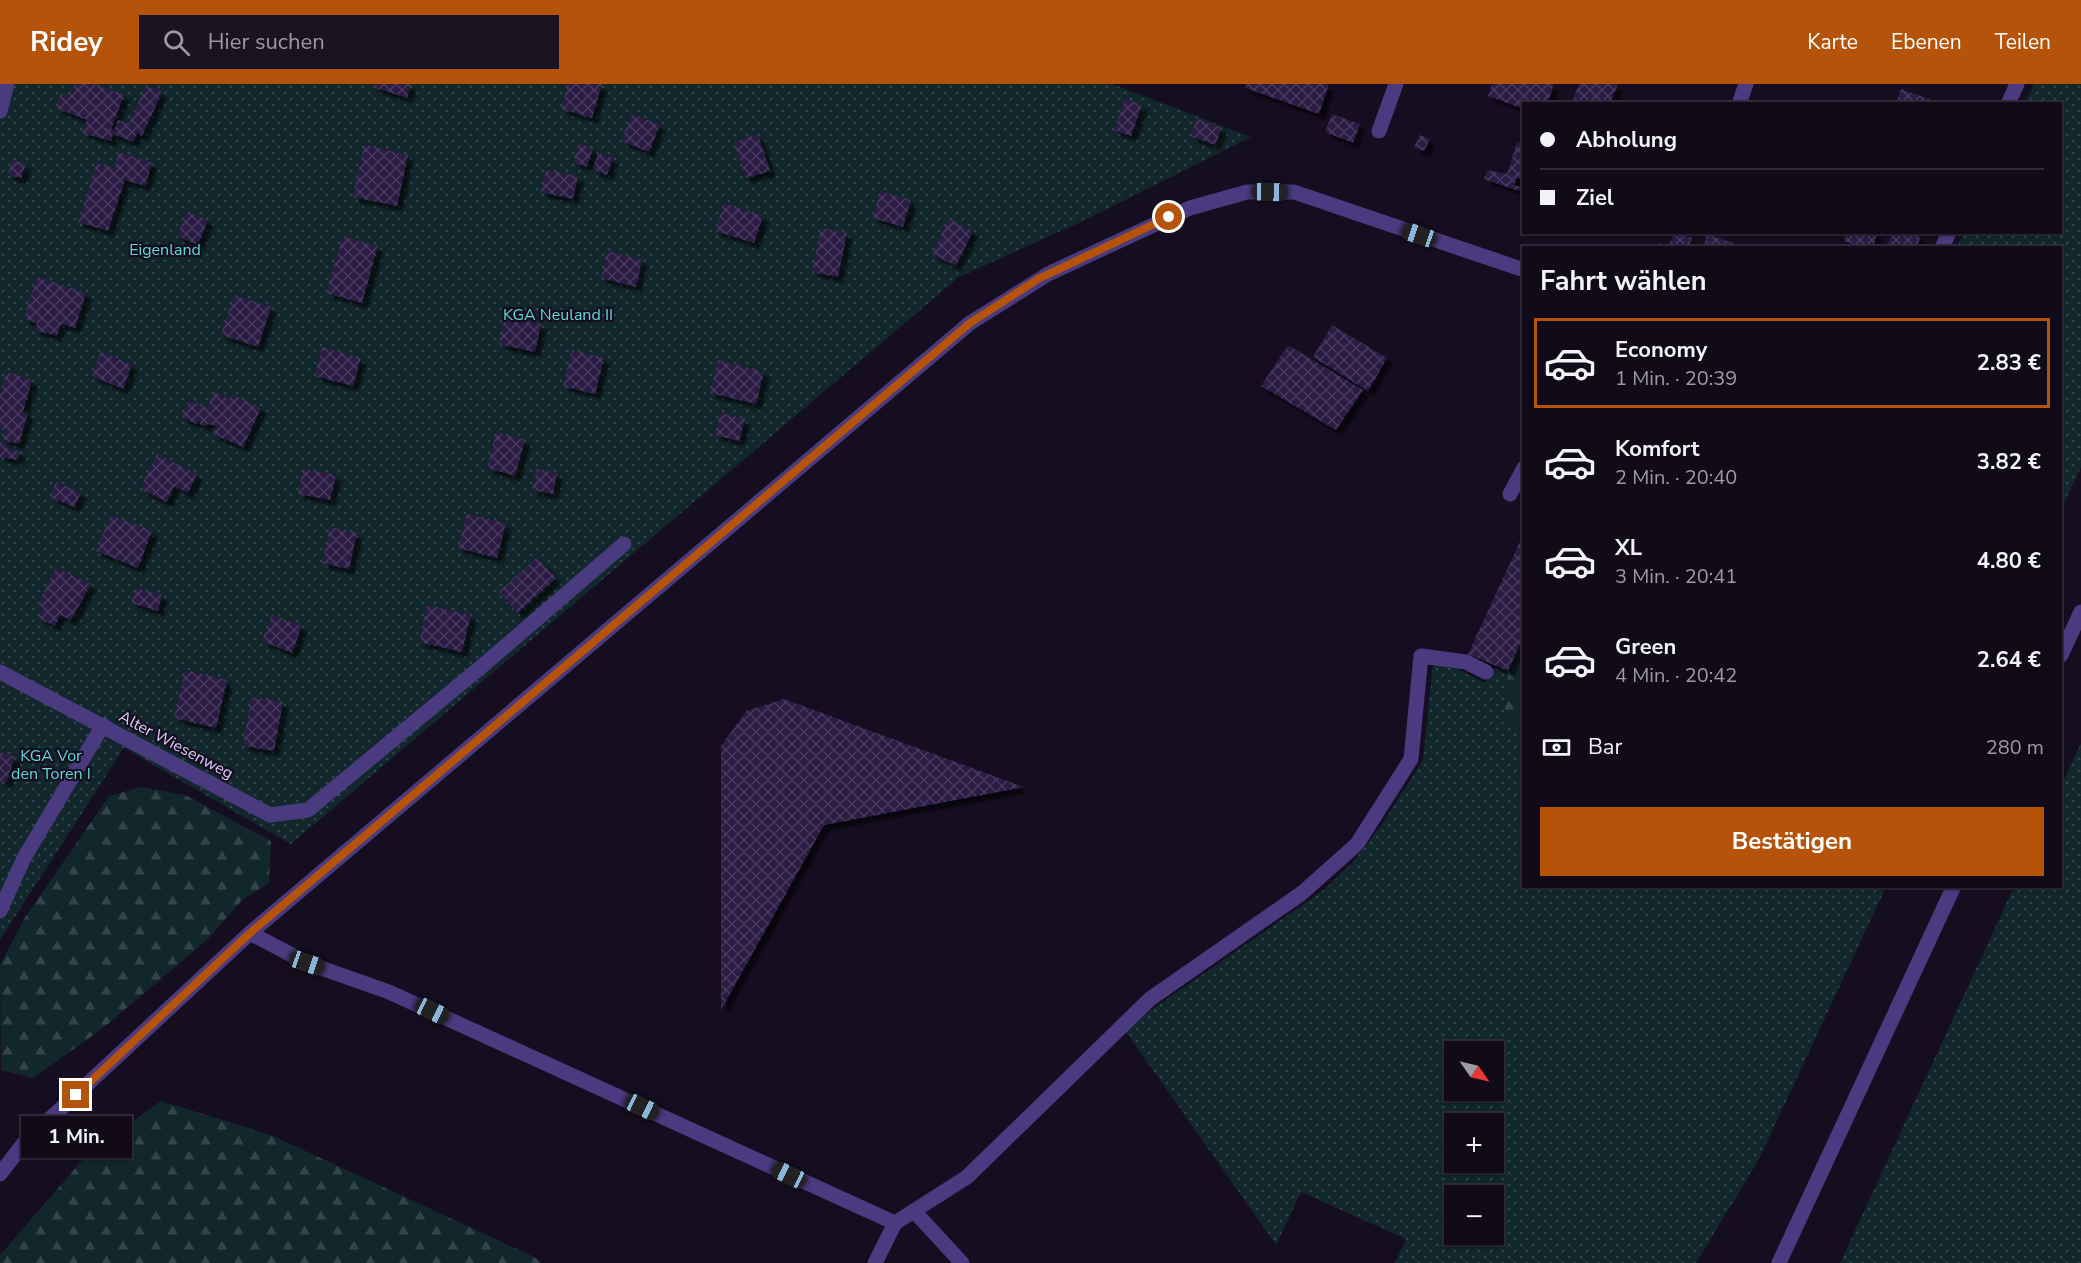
<!DOCTYPE html>
<html lang="de">
<meta charset="utf-8">
<style>
:root{--surface:#100a19;--page:#191322;--text:#f1f3f6;--muted:#9c9aa2;--line:#302b38;--accent:#b45309}
body{margin:0;font-family:"Nunito Sans",sans-serif;background:var(--page);color:var(--text);height:100vh;display:flex;flex-direction:column;font-size:22px;white-space:nowrap}
*{box-sizing:border-box;margin:0}
p{font-size:20px;color:var(--muted)}
.icon{flex:none;width:33px;height:33px;fill:none;stroke:currentColor;stroke-width:2;stroke-linecap:round;stroke-linejoin:round}
.map{position:relative;flex:1;overflow:hidden}
.drawer{position:absolute;left:1522px;top:162px;width:540px;height:642px;display:flex;flex-direction:column;background:var(--surface);border-radius:0px;box-shadow:0 2px 4px #0004,0 0 0 2px var(--line)}
.drawer>*{flex:none}
.top-card{position:absolute;left:1522px;top:18px;width:540px;height:132px;border-radius:0px;box-shadow:0 2px 4px #0004,0 0 0 2px var(--line);display:grid;align-content:center;height:132px;padding:0 18px;background:var(--surface)}
.needle{width:39px;rotate:124deg}
.tools{position:absolute;left:1444px;top:957px;display:grid;gap:12px}
.tools a{display:grid;place-items:center;width:60px;height:60px;border-radius:0px;background:var(--surface);box-shadow:0 2px 4px #0004,0 0 0 2px var(--line);font-size:30px}
.end{position:absolute;width:27px;height:27px;margin:-14px;border:8px solid #b45309;background:#fff;box-shadow:0 0 0 3px #fff}
.from{border-radius:50%}
.bubble{position:absolute;height:42px;border-radius:0px;background:var(--surface);box-shadow:0 2px 4px #0004,0 0 0 2px var(--line);font-size:20px;font-weight:700;line-height:42px;text-align:center}
.car{position:absolute;width:18px;height:36px;margin:-18px -9px;border-radius:8px;box-shadow:0 0 4px 2px #0007;background:linear-gradient(#222 24%,#8ab4d8 0 40%,#222 0 76%,#8ab4d8 0 86%,#222 0)}
.top-card b{display:flex;align-items:center;gap:21px;height:57px;font-size:22px}
.top-card b+b{border-top:2px solid var(--line)}
.top-card i{width:15px;height:15px;background:var(--text)}
ul{padding:0;list-style:none}
li{display:flex;align-items:center;gap:18px;height:90px;margin:0 12px 9px;padding:0 6px;border:3px solid transparent;border-radius:0px}
li div{flex:1}
li b{display:block;font-size:22px}
li em{font-style:normal;font-weight:700}
li.active{border-color:var(--accent)}
li>.icon{width:54px;height:54px;stroke-width:1.5}
h2{padding:0 18px;font-size:27px;line-height:72px}
.pay{display:flex;align-items:center;gap:15px;height:66px;padding:0 18px;font-size:22px}
.pay p{margin-inline-start:auto}
.primary-button{display:flex;gap:12px;margin-top:auto;padding:12px 18px}
.primary-button a{flex:1;height:69px;border-radius:0px;background:var(--accent);color:#fff;font-size:24px;font-weight:700;line-height:69px;text-align:center}
header{display:flex;align-items:center;gap:36px;box-sizing:border-box;height:84px;padding:0 30px;background:var(--accent);color:#fff}
header strong{font-size:28px}
nav{display:flex;gap:33px;margin-inline-start:auto;font-size:21px}
.search{width:420px;height:54px;background:var(--page);display:flex;align-items:center;gap:15px;box-sizing:border-box;padding:0 21px;border-radius:0px;color:var(--muted);font-size:22px}
.map>svg:first-child{display:block}
.grass{fill:url(#grass-dots);fill-rule:evenodd}
.forest{fill:url(#forest-firs)}
.building{fill:url(#building-cross-hatch);filter:url(#shadow)}
.lines{fill:none;stroke-linecap:round;stroke-linejoin:round}
.service{stroke:#4a3a7f;stroke-width:15}
.minor{stroke:#4a3a7f;stroke-width:15}
.route{stroke:#b45309;stroke-width:8}
.labels{text-anchor:middle;dominant-baseline:central;stroke-width:4.5;stroke-linejoin:round;paint-order:stroke}
.park-label{font-size:16px;fill:#5edbd4;stroke:#150e21}
.street-label{font-size:16px;fill:#decffe;stroke:#150e21}
</style>
<header>
<strong>Ridey</strong>
<div class="search"><svg class="icon" aria-label="search" viewBox="0 0 24 24"><circle cx="10" cy="10" r="6"/><path d="M15 15l6 6"/></svg>Hier suchen</div>
<nav><a>Karte</a><a>Ebenen</a><a>Teilen</a></nav>
</header>
<div class="map">
<svg width="2081" height="1179" viewBox="0 0 2081 1179">
<defs>
<pattern id="grass-dots" width="8" height="8" patternUnits="userSpaceOnUse" patternTransform="scale(1.5)"><rect width="8" height="8" fill="#11272b"/><path d="M2 2h.1M6 6h.1" fill="none" stroke="#33454b" stroke-width="1.8" stroke-linecap="round"/></pattern>
<pattern id="forest-firs" width="22" height="20" patternUnits="userSpaceOnUse" patternTransform="scale(1.5)"><rect width="22" height="20" fill="#11272b"/><path d="M5 1l3.5 6h-7zM16 11l3.5 6h-7z" fill="#33454b"/></pattern>
<pattern id="building-cross-hatch" width="8" height="8" patternUnits="userSpaceOnUse" patternTransform="scale(1.5)"><rect width="8" height="8" fill="#2a1a42"/><path d="M0 0l8 8M0 8l8-8" fill="none" stroke="#483a5e"/></pattern>
<filter id="shadow"><feDropShadow dx="5.5" dy="5.5" stdDeviation="1.5" flood-color="#0009"/></filter>
</defs>
<rect width="100%" height="100%" fill="#150e21"/>
<path class="grass" d="M0,0H1112L1251,53L1083,137L959,193L291,760L124,664L0,856Z
M2034,0H2081V383L2061,426V164L1957,163L1964,149L2061,148V20L2025,19Z
M1433,580L1458,585L1485,599L1493,584L1508,587L1503,639L1524,647V802L1886,803L1758,1077L1696,1179H1395L1406,1155L1301,1108L1276,1161L1124,945L1325,805L1354,777L1382,740L1423,676ZM1455,968H1494V1006H1455ZM1455,1040H1494V1078H1455ZM1455,1112H1494V1150H1455Z
M2081,659V1179H1840L2014,803L2061,802V702Z"/>
<path class="forest" d="M1524,551V647L1503,639L1508,587Z
M141,703L185,711L271,757L269,799L242,816L208,855L103,944L33,994L1,986L0,881L24,835L109,712Z
M161,1017L271,1051L534,1173L542,1179H0V1171L87,1071Z"/>
<path class="building" d="M75,0H94L124,11L111,45L114,47L118,36L129,40L146,1L162,8L142,52L137,49L133,58L113,50L111,57L82,49L87,36L56,24L61,10L70,12Z
M374,0H411L407,14L373,3Z
M568,0H602L592,34L561,25Z
M1247,0H1329L1319,30L1245,4Z
M1492,0H1554L1547,20H1524V25L1488,12Z
M1579,0H1618L1610,20H1571Z
M1901,5L1940,19V20H1896Z
M1125,15L1142,21L1131,52L1114,46Z
M632,30L660,41L649,68L621,57Z
M1332,30L1360,40L1353,59L1325,48Z
M1197,35L1222,44L1215,61L1190,52Z
M758,50L770,87L746,94L734,58Z
M1420,51L1430,55L1424,67L1414,63Z
M1517,58L1524,60V90L1522,95L1517,94L1514,101L1520,103L1519,107L1484,95L1487,86L1507,90Z
M579,59L593,64L587,83L573,78Z
M364,61L408,71L397,122L353,113Z
M119,68L152,79L145,102L125,96L108,147L78,138L97,79L114,84Z
M598,69L613,74L607,91L593,86Z
M12,76L26,80L21,94L8,91Z
M546,86L578,92L573,115L541,108Z
M880,107L911,116L903,143L873,134Z
M724,119L763,132L754,159L715,147Z
M187,128L208,136L198,161L177,152Z
M949,135L973,147L956,182L932,170Z
M821,144L847,149L838,193L812,188Z
M1674,148L1692,154L1688,164H1658L1659,159L1668,163Z
M1847,148H1875L1877,149L1873,164H1865L1844,157Z
M1892,148H1907L1920,153L1918,161L1916,160L1915,164H1887Z
M1707,150L1745,163V164H1703Z
M343,152L378,162L362,219L326,209Z
M607,167L642,176L636,203L601,194Z
M37,193L86,209L75,244L61,240L57,252L35,246L37,239L24,235Z
M234,211L271,223L258,263L221,251Z
M505,233L541,240L535,268L499,260Z
M1332,241L1387,274L1368,307L1313,273Z
M1288,261L1363,306L1336,346L1261,302Z
M322,263L361,274L353,302L315,292Z
M572,266L604,274L595,310L563,302Z
M101,268L132,281L123,305L92,292Z
M718,276L764,288L756,320L710,309Z
M7,288L32,296L23,328L28,329L19,360L2,355L5,347L0,345V310Z
M215,308L229,315L232,310L261,324L243,363L213,350L216,343L209,340L204,342L200,340L199,336L197,340L181,333L189,316L207,324Z
M720,329L745,335L739,357L715,351Z
M496,348L525,356L515,392L487,384Z
M0,358L7,360L6,364L20,368L17,376L0,373Z
M157,370L197,390L188,409L174,402L167,418L140,405Z
M303,385L336,391L330,416L298,410Z
M537,385L557,389L553,410L532,406Z
M56,398L81,409L74,423L50,413Z
M467,430L506,439L497,474L458,464Z
M111,431L152,447L138,484L96,467Z
M330,443L357,449L349,485L322,479Z
M1524,449V551L1508,587L1468,570Z
M537,473L556,494L518,529L499,508Z
M56,484L91,500L71,536L60,531L55,542L38,534L43,523L38,520Z
M136,504L162,511L158,527L131,519Z
M427,521L471,531L462,568L419,558Z
M272,531L302,542L292,569L262,557Z
M185,586L227,596L216,644L174,634Z
M251,613L283,618L274,667L243,662Z
M784,615L1024,703L824,741L721,926V662L746,627Z
M0,668L15,673L6,699L0,697Z"/>
<g class="lines">
<path class="service" d="M1739,20L1746,0
M2008,20L2017,0
M0,27L7,0
M1379,47L1396,0
M1942,164L1949,148
M1510,410L1524,384
M2061,571L2081,528
M0,827L24,774L103,641
M250,849L307,879L389,908L895,1139L875,1179
M0,1090L24,1059L250,849L970,239L1048,190L1190,124L1247,108H1294L1524,186
M914,1127L962,1179
M895,1139L967,1093L1150,915L1302,809L1357,760L1411,675L1421,572L1466,578L1486,588
M1779,1179L1954,802"/>
<path class="minor" d="M0,588L270,731L308,726L481,583L624,460"/>
</g>
<g class="lines">
<path class="route" d="M76,1011L250,849L970,239L1038,195L1169,133"/>
</g>
<g class="labels">
<g class="park-label">
<text x="165" y="166">Eigenland</text>
<text x="558" y="231">KGA Neuland II</text>
<text x="51" y="672">KGA Vor<tspan x="51" dy="18">den Toren I</tspan></text>
</g>
<g class="street-label">
<text transform="translate(176 661) rotate(28)">Alter Wiesenweg</text>
</g>
</g>
</svg>
<div class="tools">
<a><svg class="needle" viewBox="-14 -14 28 28"><path d="M0-13l5 13h-10z" fill="#e53935"/><path d="M0 13l5-13h-10z" fill="#9c9aa2"/></svg></a>
<a>+</a>
<a>−</a>
</div>
<i class="end from" style="left:1169px;top:133px"></i>
<i class="end" style="left:76px;top:1011px"></i>
<div class="bubble" style="left:21px;top:1032px;width:111px">1 Min.</div>
<i class="car" style="left:1270px;top:108px;rotate:91deg"></i>
<i class="car" style="left:1419px;top:151px;rotate:289deg"></i>
<i class="car" style="left:307px;top:879px;rotate:109deg"></i>
<i class="car" style="left:432px;top:927px;rotate:115deg"></i>
<i class="car" style="left:642px;top:1023px;rotate:115deg"></i>
<i class="car" style="left:789px;top:1091px;rotate:295deg"></i>
<div class="top-card">
<b><i class="from"></i>Abholung</b>
<b><i></i>Ziel</b>
</div>
<section class="drawer">
<h2>Fahrt wählen</h2>
<ul>
<li class="active"><svg class="icon" aria-label="car" viewBox="0 0 24 24"><path d="M5 17H2v-5l4-1 3-4h7l3 4 3 1v5h-3M9 17h6M6 11h13"/><circle cx="7" cy="17" r="2"/><circle cx="17" cy="17" r="2"/></svg><div><b>Economy</b><p>1 Min. · 20:39</p></div><em>2.83 €</em></li>
<li><svg class="icon" aria-label="car" viewBox="0 0 24 24"><path d="M5 17H2v-5l4-1 3-4h7l3 4 3 1v5h-3M9 17h6M6 11h13"/><circle cx="7" cy="17" r="2"/><circle cx="17" cy="17" r="2"/></svg><div><b>Komfort</b><p>2 Min. · 20:40</p></div><em>3.82 €</em></li>
<li><svg class="icon" aria-label="car" viewBox="0 0 24 24"><path d="M5 17H2v-5l4-1 3-4h7l3 4 3 1v5h-3M9 17h6M6 11h13"/><circle cx="7" cy="17" r="2"/><circle cx="17" cy="17" r="2"/></svg><div><b>XL</b><p>3 Min. · 20:41</p></div><em>4.80 €</em></li>
<li><svg class="icon" aria-label="car" viewBox="0 0 24 24"><path d="M5 17H2v-5l4-1 3-4h7l3 4 3 1v5h-3M9 17h6M6 11h13"/><circle cx="7" cy="17" r="2"/><circle cx="17" cy="17" r="2"/></svg><div><b>Green</b><p>4 Min. · 20:42</p></div><em>2.64 €</em></li>
</ul>
<div class="pay"><svg class="icon" aria-label="cash" viewBox="0 0 24 24"><path d="M3 7h18v10H3z"/><circle cx="12" cy="12" r="2"/></svg>Bar<p>280 m</p></div>
<div class="primary-button"><a>Bestätigen</a></div>
</section>
</div>
